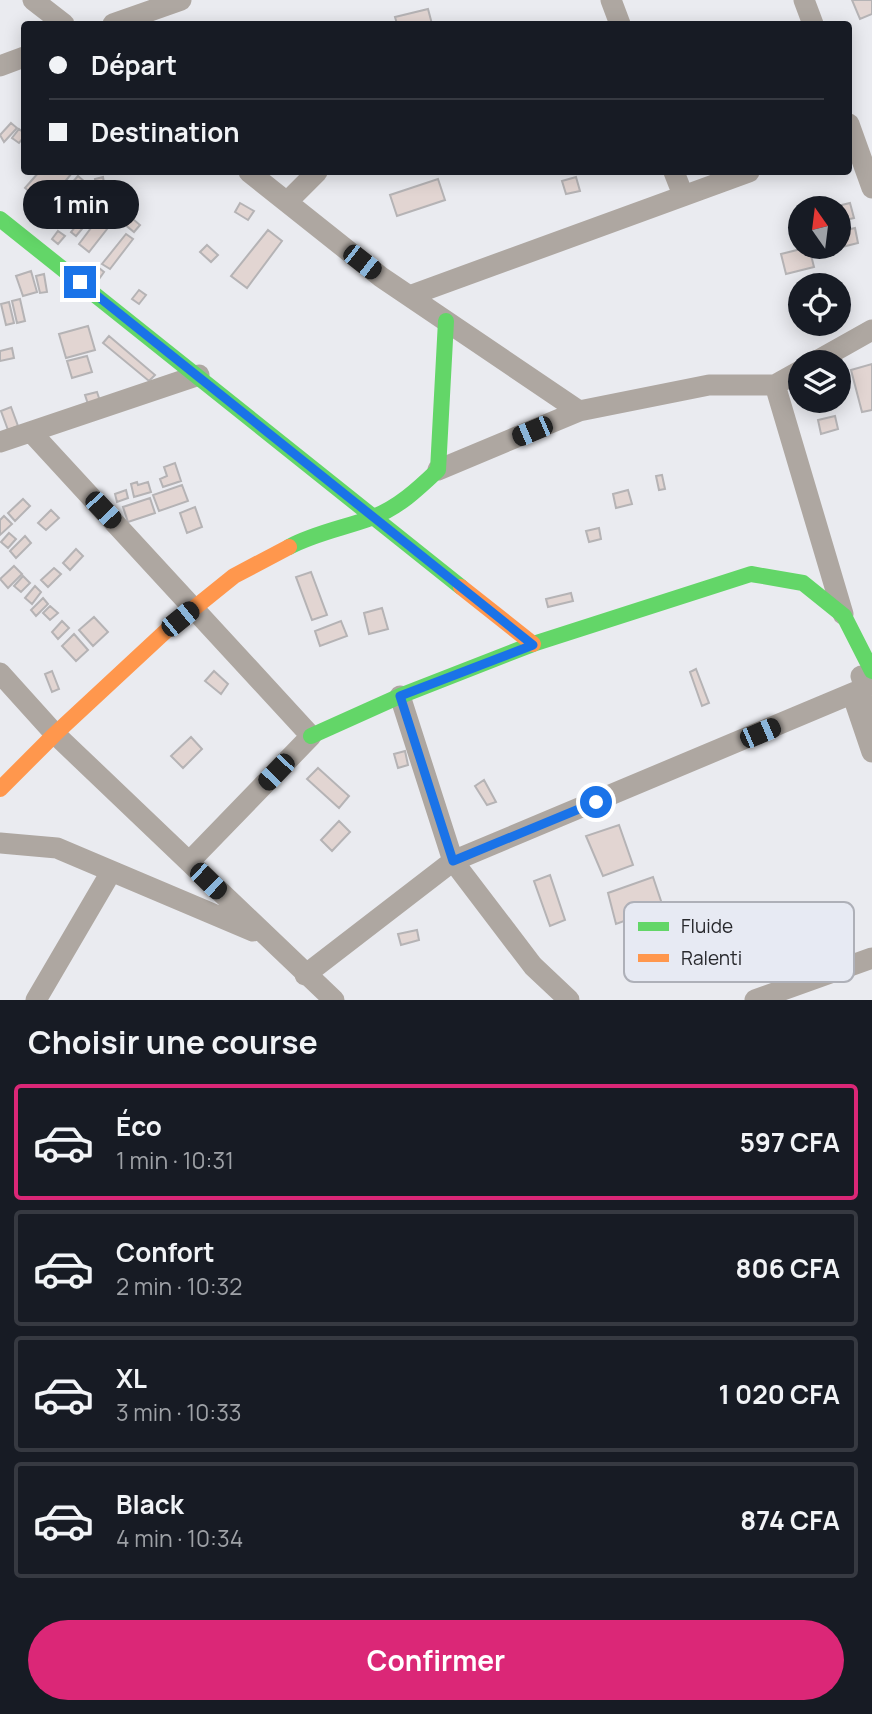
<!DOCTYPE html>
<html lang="fr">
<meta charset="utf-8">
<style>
:root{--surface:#171b24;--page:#242831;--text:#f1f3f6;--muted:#9ea1a6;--line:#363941;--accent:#db2777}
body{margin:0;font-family:Manrope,sans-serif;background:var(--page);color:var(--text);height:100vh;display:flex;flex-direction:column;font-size:26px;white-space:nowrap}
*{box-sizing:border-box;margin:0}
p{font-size:23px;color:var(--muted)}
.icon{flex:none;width:38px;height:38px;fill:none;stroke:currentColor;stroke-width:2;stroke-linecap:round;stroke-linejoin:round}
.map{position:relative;height:1000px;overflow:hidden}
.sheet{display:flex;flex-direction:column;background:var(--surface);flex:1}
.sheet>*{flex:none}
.guide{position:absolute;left:21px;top:21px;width:831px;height:154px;border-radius:7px;box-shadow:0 4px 18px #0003;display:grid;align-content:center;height:154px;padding:0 28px;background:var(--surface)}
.needle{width:46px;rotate:346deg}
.buttons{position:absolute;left:788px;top:196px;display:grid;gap:14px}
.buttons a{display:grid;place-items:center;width:63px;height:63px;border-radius:50%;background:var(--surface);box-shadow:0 4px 18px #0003;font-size:35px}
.end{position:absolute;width:32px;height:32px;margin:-16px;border:9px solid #1a73e8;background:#fff;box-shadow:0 0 0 4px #fff}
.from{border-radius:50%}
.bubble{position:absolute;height:49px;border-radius:24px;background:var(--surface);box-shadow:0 4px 18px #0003;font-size:23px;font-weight:700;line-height:49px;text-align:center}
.car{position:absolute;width:21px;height:42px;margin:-21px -10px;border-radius:9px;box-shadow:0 0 5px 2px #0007;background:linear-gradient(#222 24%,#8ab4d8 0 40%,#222 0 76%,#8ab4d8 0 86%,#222 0)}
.guide b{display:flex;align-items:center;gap:24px;height:66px;font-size:26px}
.guide b+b{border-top:2px solid var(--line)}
.guide i{width:18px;height:18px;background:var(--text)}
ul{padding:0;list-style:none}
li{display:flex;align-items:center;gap:21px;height:116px;margin:0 14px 10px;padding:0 14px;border:4px solid var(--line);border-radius:7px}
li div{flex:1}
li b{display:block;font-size:26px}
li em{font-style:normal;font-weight:700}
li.active{border-color:var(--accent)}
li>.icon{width:63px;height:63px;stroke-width:1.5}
h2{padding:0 28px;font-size:32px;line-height:84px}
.action{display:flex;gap:14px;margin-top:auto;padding:14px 28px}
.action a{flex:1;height:80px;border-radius:42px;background:var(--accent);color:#fff;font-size:28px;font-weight:700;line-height:80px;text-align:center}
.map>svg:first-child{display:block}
.building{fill:#e2d5d2;stroke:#b5b3b5;stroke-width:2}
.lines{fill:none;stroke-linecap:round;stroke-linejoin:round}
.street{stroke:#aea7a1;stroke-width:21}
.fast{stroke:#63d668;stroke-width:16}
.slow{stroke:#ff974d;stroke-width:16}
.route{stroke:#1a73e8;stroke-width:9}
.key{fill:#e7eaf3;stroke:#aeb0b8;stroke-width:2}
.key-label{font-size:19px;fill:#28292d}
</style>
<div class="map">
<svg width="872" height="1000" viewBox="0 0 872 1000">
<rect width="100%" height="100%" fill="#eaebf0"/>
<path class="building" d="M852,0H872V14L860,19Z
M428,9L432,24H397L395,17Z
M11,123L17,128L4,142L0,135Z
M19,129L24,133V137L19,143L12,138Z
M39,172H69L72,173L46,205L25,188Z
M78,176L92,188L78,204L64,192Z
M103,177L106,195L98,196L95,179Z
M576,177L580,191L566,194L562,181Z
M438,179L445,200L397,216L390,195Z
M113,202L140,225L134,232L107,210Z
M240,203L254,211L248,220L235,212Z
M850,203L854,218L838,222V208H829Z
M92,206L97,211L76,236L71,232Z
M100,216L111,224L89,252L79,244Z
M855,228L858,243L822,252L820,247H838V232Z
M268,230L282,241L247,288L231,276Z
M58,231L65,236L58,244L52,239Z
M126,234L133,239L110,269L102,264Z
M207,245L218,255L211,262L200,252Z
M809,247L814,267L786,274L781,254Z
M94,264L104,272L99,279L89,271Z
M31,271L37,292L23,296L16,276Z
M44,274L47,292L40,293L36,276Z
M139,290L146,295L139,304L132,299Z
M20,299L25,321L17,323L12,301Z
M9,302L14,323L6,325L1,304Z
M88,326L95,350L66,358L59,334Z
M109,336L155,375L149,381L103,343Z
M12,348L14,358L0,361V351Z
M87,356L92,372L72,378L67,361Z
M872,364V410L862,412L851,370Z
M97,392L100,401L88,404L85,395Z
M11,407L18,426L8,430L1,411Z
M835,416L838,429L821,434L818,420Z
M175,463L181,481L163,487L160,479L167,476L164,467Z
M662,475L665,489L659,490L656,476Z
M137,482L138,485L148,482L151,492L134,497L131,484Z
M182,485L188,501L159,511L153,495Z
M126,490L128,498L117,502L115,494Z
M628,490L632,504L616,508L613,494Z
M150,498L155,513L128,522L123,507Z
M23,499L30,506L15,521L8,513Z
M195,507L202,527L187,533L180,513Z
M51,510L59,518L46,530L38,523Z
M4,516L12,524L0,535V520Z
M599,528L601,539L589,542L586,531Z
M9,533L16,539L8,548L1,542Z
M25,536L31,543L16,558L10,551Z
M76,549L83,556L70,570L63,563Z
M14,566L22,574L8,588L0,579Z
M54,568L61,574L48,587L41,580Z
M311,572L327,615L312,620L296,577Z
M23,576L30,583L21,592L14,586Z
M35,586L41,592L32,604L25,598Z
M571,593L573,601L548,607L546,599Z
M43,598L48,604L36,616L31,610Z
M50,606L58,613L50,620L43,613Z
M382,608L388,629L369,634L364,613Z
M94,617L108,632L93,646L79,630Z
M62,621L69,628L58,639L52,632Z
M341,621L347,636L320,646L315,631Z
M74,634L88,650L76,661L62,646Z
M696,669L709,703L702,706L690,672Z
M52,671L59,689L52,692L45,674Z
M214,671L228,684L221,694L205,681Z
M191,737L202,749L183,768L171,756Z
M405,751L408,765L398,768L394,754Z
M318,768L349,796L339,808L307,779Z
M484,780L496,802L487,805L475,786Z
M339,821L350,832L332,851L321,840Z
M619,825L633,865L603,876L586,836Z
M550,875L565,920L550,926L534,881Z
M653,877L663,907L616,924L608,893Z
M417,930L419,940L401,945L398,934Z"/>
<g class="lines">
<path class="street" d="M33,0L64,24
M611,0L620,24
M804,0L813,24
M113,24L181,0
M0,66L24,57
M849,124L872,188
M249,172L381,277L579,411
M674,172L683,195
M287,202L317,172
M409,296L749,172
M815,362L872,330
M775,385L843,614
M31,432L311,736L189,862
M0,442L199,375
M438,470L579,411L709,385H775L800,371
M0,673L55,734L334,1000
M861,676L872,712
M400,696L453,861L533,966L569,1000
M854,699L872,752
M0,843L57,848L253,931
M305,975L453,861L865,688
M36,1000L111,872
M755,1000L872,958"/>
<path class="fast" d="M0,219L461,587
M289,547C315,533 344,528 371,518C398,508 418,489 438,470L446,321
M311,736L400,696L533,644L751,574L803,583L844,616L872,671"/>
<path class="slow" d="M461,587L533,644
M0,789L55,734L167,630L234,576L289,547"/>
</g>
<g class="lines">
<path class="route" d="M80,282L533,645L400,696L453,861L596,802"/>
</g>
<rect x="624" y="902" width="230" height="80" rx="10" class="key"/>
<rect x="638" y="922" width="31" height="9" fill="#63d668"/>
<rect x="638" y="954" width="31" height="8" fill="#ff974d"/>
<g class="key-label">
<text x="681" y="933">Fluide</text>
<text x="681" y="965">Ralenti</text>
</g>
</svg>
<div class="buttons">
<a><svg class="needle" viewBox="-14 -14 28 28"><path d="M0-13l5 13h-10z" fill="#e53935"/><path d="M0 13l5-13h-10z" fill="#9ea1a6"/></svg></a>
<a><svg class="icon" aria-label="locate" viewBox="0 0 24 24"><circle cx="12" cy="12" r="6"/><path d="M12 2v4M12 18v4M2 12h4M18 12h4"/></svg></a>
<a><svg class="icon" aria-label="layers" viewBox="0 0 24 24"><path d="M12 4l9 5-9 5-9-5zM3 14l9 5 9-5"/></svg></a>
</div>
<i class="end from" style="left:596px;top:802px"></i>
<i class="end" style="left:80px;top:282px"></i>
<div class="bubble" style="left:23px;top:180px;width:116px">1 min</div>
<i class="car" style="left:362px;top:262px;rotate:128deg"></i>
<i class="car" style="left:532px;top:431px;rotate:247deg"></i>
<i class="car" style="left:103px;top:510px;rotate:137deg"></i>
<i class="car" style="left:180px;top:619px;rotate:51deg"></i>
<i class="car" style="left:760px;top:733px;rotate:67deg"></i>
<i class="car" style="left:276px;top:772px;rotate:224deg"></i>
<i class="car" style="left:208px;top:881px;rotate:134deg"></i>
<div class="guide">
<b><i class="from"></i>Départ</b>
<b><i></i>Destination</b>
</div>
</div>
<section class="sheet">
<h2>Choisir une course</h2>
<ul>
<li class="active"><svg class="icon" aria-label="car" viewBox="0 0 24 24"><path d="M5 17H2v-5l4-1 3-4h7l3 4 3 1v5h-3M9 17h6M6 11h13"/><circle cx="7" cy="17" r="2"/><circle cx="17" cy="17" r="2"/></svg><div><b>Éco</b><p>1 min · 10:31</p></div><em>597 CFA</em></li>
<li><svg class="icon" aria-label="car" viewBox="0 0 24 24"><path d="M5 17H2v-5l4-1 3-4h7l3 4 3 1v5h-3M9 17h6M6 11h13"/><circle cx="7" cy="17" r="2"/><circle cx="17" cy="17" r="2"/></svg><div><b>Confort</b><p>2 min · 10:32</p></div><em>806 CFA</em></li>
<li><svg class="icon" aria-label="car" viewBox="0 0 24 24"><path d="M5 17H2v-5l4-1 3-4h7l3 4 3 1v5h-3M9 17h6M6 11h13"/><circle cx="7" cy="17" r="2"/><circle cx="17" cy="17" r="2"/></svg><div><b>XL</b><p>3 min · 10:33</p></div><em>1 020 CFA</em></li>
<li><svg class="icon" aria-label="car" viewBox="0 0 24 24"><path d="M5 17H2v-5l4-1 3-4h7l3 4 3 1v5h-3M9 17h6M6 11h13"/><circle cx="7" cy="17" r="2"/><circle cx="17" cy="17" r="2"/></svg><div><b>Black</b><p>4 min · 10:34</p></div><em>874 CFA</em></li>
</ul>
<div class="action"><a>Confirmer</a></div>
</section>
